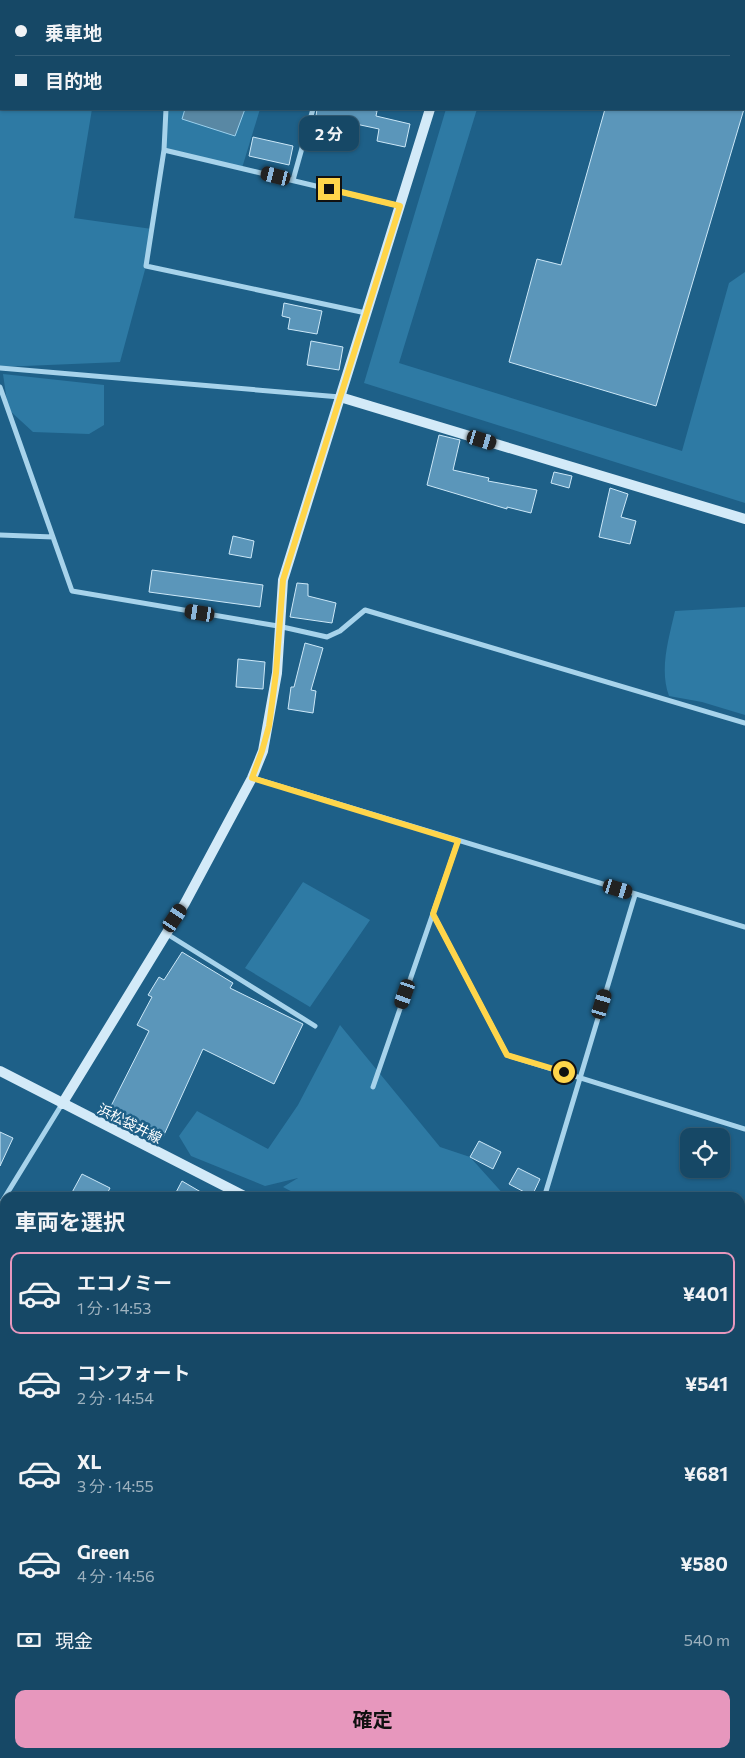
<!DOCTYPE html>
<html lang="ja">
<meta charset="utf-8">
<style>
:root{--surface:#164866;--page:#23526f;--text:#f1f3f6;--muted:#9eb2bf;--line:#35607a;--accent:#e797bd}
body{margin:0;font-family:Commissioner,"Noto Sans JP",sans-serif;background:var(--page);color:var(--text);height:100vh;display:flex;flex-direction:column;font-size:19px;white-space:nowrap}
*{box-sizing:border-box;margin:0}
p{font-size:16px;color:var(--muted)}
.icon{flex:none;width:28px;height:28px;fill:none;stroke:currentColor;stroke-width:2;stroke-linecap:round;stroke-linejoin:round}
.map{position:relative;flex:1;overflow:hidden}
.side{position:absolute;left:0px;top:1192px;width:745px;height:566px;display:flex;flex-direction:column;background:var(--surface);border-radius:15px 15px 0 0;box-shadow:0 1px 4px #0004,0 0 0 1px var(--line)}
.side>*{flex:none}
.banner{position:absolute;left:0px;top:0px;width:745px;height:110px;box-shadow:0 1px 4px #0004,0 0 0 1px var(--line);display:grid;align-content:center;height:110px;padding:0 15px;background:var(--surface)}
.buttons{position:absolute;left:680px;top:1128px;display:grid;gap:10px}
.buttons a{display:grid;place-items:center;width:50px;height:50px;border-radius:10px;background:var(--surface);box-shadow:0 1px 4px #0004,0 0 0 1px var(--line);font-size:25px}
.end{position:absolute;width:22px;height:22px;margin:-11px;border:6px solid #ffd54a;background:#111;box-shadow:0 0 0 2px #111}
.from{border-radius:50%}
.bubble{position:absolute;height:35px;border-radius:10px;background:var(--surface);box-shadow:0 1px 4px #0004,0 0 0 1px var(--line);font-size:16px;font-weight:700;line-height:35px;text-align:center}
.car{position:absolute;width:15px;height:30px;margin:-15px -8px;border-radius:6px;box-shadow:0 0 4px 1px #0007;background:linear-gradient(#222 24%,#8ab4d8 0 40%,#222 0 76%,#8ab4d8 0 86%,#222 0)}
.banner b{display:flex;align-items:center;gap:18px;height:48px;font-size:19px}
.banner b+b{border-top:1px solid var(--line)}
.banner i{width:12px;height:12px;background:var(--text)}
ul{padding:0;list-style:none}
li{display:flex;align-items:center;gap:15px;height:82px;margin:0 10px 8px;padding:0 5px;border:2px solid transparent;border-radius:10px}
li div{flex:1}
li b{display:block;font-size:19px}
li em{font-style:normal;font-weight:700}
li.current{border-color:var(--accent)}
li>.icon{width:45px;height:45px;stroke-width:1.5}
h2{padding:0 15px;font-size:22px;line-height:60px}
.pay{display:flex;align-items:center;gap:12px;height:55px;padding:0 15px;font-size:19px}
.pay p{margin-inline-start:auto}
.button{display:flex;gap:10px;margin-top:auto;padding:10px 15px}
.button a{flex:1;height:58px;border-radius:10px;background:var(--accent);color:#111;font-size:20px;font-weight:700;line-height:58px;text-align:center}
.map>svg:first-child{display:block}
.green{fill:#2e7aa4}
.water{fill:#5988a4;stroke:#9bd0ed}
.building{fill:#5b96ba;stroke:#cce8f8}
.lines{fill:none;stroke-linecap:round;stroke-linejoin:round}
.street{stroke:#a7d3eb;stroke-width:5}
.secondary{stroke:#d3eaf8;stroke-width:10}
.route{stroke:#ffd54a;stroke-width:6}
.labels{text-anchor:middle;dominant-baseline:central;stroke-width:5;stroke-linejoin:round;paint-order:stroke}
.street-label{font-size:14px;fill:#fff;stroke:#1e6088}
</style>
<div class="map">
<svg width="745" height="1758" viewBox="0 0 745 1758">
<rect width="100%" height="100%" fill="#1e6088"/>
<path class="green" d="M0,0H109L1,1V109H92L74,218L152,229L146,266L120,362L0,367Z
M166,109H260L242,168L164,150Z
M446,109H477L399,363L682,451L729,283L745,272V503L364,383Z
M3,374L104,385V425L89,434L33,432L8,409Z
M745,607V715L702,702L669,696C659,669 669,638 675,611Z
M303,882L370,920L310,1007L245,968Z
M340,1025L440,1147L470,1157L506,1197H302L283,1187L298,1178L265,1186L191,1156L179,1136L197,1111L268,1149L298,1105Z
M5,1359V1675L0,1687V1376Z
M740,1485L745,1490V1728H740Z"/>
<path class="water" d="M185,109H245L235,136L182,119Z"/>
<path class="building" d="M317,109H367L377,111L376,116L410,124L405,147L377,141L379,129L342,121V123L316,116Z
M605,109H744L656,406L509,362L537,259L561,265Z
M253,137L293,146L289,165L249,156Z
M284,303L322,311L317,334L288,329L290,318L282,316Z
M311,341L343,347L339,370L307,365Z
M439,435L460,440L453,470L489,478L488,481L537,490L531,513L507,507V509L427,485Z
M554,472L572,476L569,488L551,483Z
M610,488L628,494L621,517L636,521L630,544L599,537Z
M233,536L254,541L251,558L229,554Z
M152,570L263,585L260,607L149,592Z
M297,583L308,584V596L336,603L332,623L290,617Z
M305,643L323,648L311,690L316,691L313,713L288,709L291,687H294Z
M238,659L265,662L263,689L236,687Z
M182,952L233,983L230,988L303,1024L274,1084L203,1049L163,1137L109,1110L149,1031L137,1025L152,997L148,995L159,977L164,980Z
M0,1132L13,1138L0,1166Z
M479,1141L501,1152L493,1169L470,1157Z
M518,1168L540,1179L532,1196L509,1184Z
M82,1174L110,1188L105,1198H69Z
M182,1181L211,1198H173Z"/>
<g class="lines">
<path class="street" d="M270,0L275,1
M171,1V0
M166,109L164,150L400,206
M164,150L146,266L366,313
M293,180L313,109
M0,368L340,397
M0,387L72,591L278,626L327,637L340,631L365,610L745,723
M0,535L53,537
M253,778L745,927
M433,914L507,1055L745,1129
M167,934L315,1026
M373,1087L458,841
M544,1198L635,895
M0,1205L62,1104
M740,1330L745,1332
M0,1558L5,1560
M523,1754L535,1758
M100,1758L101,1754"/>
<path class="secondary" d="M463,1L464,0
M340,397L745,519
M0,1071L248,1198
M62,1104L185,903L252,778L263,751L277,673L283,580L430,109
M740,1445L745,1448
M740,1589L745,1576
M677,1758L678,1754"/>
</g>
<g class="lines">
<path class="route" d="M329,189L400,206L283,580L276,673L269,726L262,751L252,778L458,841L433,914L507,1055L564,1072"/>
</g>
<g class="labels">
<g class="street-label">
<text transform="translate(130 1123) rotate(27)">浜松袋井線</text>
</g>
</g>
</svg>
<div class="buttons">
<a><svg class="icon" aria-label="locate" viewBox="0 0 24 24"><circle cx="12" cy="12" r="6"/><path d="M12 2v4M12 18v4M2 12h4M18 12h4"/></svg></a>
</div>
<i class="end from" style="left:564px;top:1072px"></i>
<i class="end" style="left:329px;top:189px"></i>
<div class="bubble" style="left:299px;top:116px;width:60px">2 分</div>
<i class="car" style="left:276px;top:176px;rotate:284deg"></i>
<i class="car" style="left:482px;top:440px;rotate:107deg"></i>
<i class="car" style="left:200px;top:613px;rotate:279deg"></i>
<i class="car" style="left:618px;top:889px;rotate:107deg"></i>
<i class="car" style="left:175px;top:918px;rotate:34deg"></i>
<i class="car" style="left:405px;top:994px;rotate:199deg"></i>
<i class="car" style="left:602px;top:1004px;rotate:17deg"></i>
<div class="banner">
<b><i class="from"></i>乗車地</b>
<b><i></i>目的地</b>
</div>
<section class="side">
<h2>車両を選択</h2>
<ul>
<li class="current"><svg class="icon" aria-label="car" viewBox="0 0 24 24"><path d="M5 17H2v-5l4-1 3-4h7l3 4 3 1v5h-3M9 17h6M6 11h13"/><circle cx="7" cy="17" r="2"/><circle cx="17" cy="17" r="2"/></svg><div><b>エコノミー</b><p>1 分 · 14:53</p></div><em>¥401</em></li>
<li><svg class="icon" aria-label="car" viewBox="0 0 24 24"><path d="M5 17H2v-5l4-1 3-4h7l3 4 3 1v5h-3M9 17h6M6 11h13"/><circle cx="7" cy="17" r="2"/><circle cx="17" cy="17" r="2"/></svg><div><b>コンフォート</b><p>2 分 · 14:54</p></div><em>¥541</em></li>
<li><svg class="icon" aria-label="car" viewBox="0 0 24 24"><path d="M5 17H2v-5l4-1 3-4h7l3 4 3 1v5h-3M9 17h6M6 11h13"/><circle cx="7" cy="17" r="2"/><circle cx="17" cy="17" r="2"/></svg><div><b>XL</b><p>3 分 · 14:55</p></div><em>¥681</em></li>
<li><svg class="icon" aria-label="car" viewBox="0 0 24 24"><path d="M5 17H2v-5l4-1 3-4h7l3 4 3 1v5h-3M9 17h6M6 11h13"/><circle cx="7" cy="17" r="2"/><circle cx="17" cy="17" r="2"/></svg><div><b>Green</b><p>4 分 · 14:56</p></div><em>¥580</em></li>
</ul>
<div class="pay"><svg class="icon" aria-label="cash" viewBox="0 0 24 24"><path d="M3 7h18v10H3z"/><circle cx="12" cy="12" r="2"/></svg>現金<p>540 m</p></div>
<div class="button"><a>確定</a></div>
</section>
</div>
